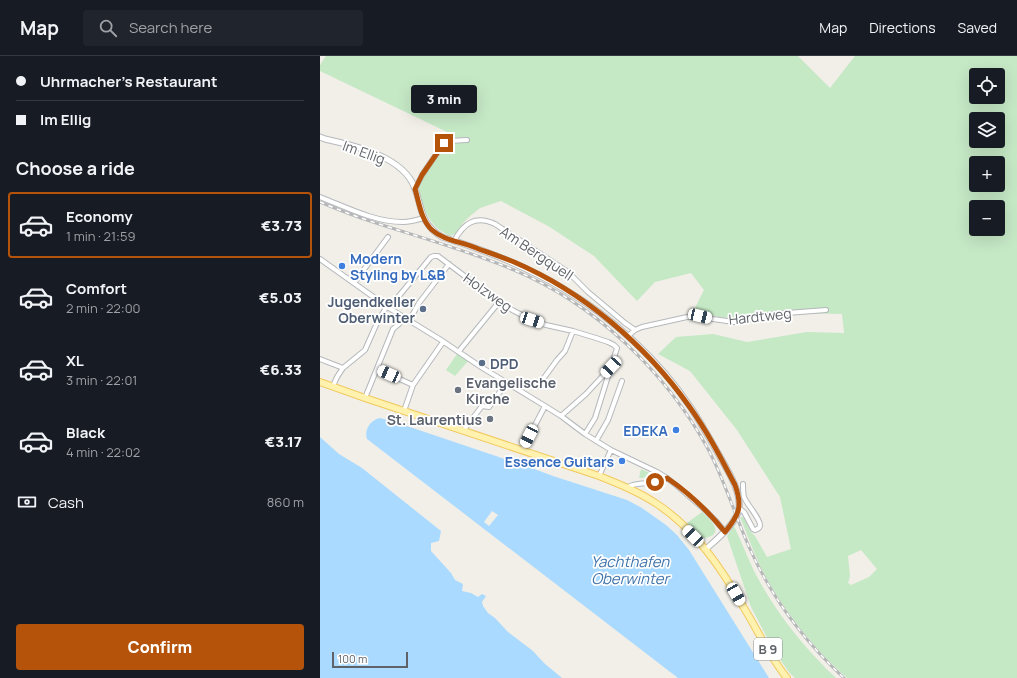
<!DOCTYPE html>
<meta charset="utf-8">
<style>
:root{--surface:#171b24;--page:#20242c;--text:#f1f3f6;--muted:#9ea1a6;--line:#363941;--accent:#b45309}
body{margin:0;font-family:Manrope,sans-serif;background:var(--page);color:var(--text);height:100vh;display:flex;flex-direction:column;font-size:15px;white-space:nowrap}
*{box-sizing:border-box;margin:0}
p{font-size:13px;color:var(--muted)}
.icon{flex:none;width:22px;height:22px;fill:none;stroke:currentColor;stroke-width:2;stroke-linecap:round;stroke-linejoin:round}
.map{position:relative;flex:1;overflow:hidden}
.side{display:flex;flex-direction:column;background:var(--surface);width:320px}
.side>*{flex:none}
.hud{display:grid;align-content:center;height:88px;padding:0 16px;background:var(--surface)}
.tools{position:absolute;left:649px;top:12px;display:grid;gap:8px}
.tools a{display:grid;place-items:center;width:36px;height:36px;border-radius:4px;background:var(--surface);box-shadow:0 4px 16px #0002;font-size:20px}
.scale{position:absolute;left:12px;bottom:10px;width:76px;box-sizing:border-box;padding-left:4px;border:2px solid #5f6368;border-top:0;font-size:11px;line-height:14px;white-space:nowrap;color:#5f6368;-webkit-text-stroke:3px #fff;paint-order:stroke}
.end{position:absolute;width:18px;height:18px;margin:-9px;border:5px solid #b45309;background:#fff;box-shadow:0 0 0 2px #fff}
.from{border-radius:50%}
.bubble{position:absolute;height:28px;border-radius:4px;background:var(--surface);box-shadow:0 4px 16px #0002;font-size:13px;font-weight:800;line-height:28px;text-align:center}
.car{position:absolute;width:12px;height:24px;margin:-12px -6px;border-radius:5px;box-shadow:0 0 3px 1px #0007;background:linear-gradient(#fff 24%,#345 0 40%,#fff 0 76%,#345 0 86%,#fff 0)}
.hud b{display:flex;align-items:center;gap:14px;height:38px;font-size:15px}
.hud b+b{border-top:1px solid var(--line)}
.hud i{width:10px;height:10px;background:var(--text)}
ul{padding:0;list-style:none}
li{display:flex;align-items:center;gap:12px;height:66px;margin:0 8px 6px;padding:0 8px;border:2px solid transparent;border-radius:4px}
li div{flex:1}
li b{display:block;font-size:15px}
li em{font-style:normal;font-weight:800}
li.on{border-color:var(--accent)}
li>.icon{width:36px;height:36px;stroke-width:1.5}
h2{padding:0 16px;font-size:18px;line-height:48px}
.pay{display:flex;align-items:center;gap:10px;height:44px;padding:0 16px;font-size:15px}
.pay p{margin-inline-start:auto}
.cta{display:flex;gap:8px;margin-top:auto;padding:8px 16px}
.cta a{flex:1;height:46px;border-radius:4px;background:var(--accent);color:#fff;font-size:16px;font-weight:800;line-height:46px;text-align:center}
header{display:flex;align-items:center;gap:24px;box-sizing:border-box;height:56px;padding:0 20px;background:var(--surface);border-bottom:1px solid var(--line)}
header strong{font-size:19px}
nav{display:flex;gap:22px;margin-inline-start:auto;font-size:14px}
.search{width:280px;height:36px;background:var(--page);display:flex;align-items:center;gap:10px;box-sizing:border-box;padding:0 14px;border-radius:4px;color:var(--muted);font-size:15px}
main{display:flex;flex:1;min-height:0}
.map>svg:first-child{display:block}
.green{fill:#c5e8c5;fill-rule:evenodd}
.water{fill:#aadaff}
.pier{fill:#f1efe8}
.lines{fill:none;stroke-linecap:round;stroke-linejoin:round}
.minor-casing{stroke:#b5b8bc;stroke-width:6}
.tertiary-casing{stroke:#b5b8bc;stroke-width:7}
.primary-casing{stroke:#f2c960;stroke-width:8}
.minor{stroke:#fff;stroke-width:4}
.tertiary{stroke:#fff;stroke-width:5}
.primary{stroke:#fff2af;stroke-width:6}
.rail-casing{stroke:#b6b7b8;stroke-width:3}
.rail{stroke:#fff;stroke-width:1.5;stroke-dasharray:4.5;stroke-linecap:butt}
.route{stroke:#b45309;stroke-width:5}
.shop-dot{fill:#3f7fe0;stroke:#fff;stroke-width:1.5}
.service-dot{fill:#5c6f8a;stroke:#fff;stroke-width:1.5}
.worship-dot{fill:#6b7280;stroke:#fff;stroke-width:1.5}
.labels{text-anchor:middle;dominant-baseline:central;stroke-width:3.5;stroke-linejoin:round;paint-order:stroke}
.shield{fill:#fff;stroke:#8f9295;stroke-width:1}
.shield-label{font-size:13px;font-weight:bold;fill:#5f6368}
.street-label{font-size:14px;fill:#5f6368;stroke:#fff}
.shop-label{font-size:14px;font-weight:bold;fill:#366cbe;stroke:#fff;text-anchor:end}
.service-label{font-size:14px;font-weight:bold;fill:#4e5e75;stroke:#fff;text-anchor:end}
.worship-label{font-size:14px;font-weight:bold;fill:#5b616d;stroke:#fff;text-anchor:start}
.water-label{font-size:15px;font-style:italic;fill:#4174aa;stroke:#fff}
</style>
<header>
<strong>Map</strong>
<div class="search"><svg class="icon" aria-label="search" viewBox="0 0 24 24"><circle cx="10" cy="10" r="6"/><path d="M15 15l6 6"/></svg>Search here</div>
<nav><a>Map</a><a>Directions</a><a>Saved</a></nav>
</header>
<main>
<section class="side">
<div class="hud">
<b><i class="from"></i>Uhrmacher's Restaurant</b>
<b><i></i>Im Ellig</b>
</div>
<h2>Choose a ride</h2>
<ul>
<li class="on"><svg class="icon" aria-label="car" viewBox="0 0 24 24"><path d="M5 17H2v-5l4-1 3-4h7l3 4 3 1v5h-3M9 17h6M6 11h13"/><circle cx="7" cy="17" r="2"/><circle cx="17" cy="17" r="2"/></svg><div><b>Economy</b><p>1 min · 21:59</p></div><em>€3.73</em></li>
<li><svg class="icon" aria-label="car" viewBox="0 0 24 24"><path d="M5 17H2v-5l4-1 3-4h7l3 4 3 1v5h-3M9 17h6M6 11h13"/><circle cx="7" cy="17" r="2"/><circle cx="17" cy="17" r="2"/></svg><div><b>Comfort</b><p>2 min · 22:00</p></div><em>€5.03</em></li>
<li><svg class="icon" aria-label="car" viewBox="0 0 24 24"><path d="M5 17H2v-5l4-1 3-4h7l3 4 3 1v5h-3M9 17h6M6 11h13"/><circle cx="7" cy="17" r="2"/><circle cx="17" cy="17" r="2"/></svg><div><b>XL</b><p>3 min · 22:01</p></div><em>€6.33</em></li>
<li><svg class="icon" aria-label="car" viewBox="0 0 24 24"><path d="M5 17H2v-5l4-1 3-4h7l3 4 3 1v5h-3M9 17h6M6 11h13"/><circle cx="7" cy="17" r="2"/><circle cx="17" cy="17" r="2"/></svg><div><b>Black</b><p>4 min · 22:02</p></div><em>€3.17</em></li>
</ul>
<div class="pay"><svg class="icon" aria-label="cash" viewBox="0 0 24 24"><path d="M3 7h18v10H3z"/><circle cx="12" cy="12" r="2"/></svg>Cash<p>860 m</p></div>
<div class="cta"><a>Confirm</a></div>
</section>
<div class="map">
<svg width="697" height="622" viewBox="0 0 697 622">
<rect width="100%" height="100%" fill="#f1efe8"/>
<path class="green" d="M6,0H478L510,32L535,0H697V622H527C519,614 510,607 503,599C479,573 457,543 441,512C433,495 427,478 420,461H423L424,462L431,476L435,480L447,501L471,493L460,441L417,374L370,315L338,298L356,281L393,278L427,286L487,276L524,277L522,258L478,257L430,266L415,262L399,261L374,254L384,234L371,217L335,226L317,245L274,200L228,170L181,145L160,152L150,160L143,167L137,177L130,180C113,172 108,163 102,145C101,141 98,135 99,130C102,117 118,99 125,88L131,87L132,80L125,75L0,15V9ZM656,19H678V41H656ZM656,63H678V85H656ZM656,107H678V129H656ZM656,151H678V173H656ZM541,494L557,513L549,521L531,529L528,527L530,520L528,500Z
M137,298L148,305L135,320L126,314Z
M321,413L336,420V421L319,422Z
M382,456C387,461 401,472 393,479C390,480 387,482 384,482C379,480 371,471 367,467Z
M414,470C421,485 427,500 434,515C454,554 484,592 516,622H475L468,615L453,593L431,551L407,480Z"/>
<path class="water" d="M60,362L78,367L217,414L233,420L307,444L322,452L346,469L357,479L369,494L449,622H358L47,383C44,374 50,364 60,362Z
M0,381L19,398L42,412L121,475L119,485L111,487V495L131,517L135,524L143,528L142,535L151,537L158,541L162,538L166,540L162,546L163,550L168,557L175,562L188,576L213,595L224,607L242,622H0Z"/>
<path class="pier" d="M172,455L178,459L169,470L164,466Z"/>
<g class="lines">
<defs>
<path id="minor" d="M95,133L102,119L124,87L128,85L147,84
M0,141C26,151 54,166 83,166C90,166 97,164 104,162
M134,185C144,167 155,159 175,168L248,216L268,236L305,267L315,274
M0,203L69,252L121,284L161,311L225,350L241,360L265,378L291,394L337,416L347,422L356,429L385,454L396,465L405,476
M34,227L68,181
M69,252L111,201L114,200H118L179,246L194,255L212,264L226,269L253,275L276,282L288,286L294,289L297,292L291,311L266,338L241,360
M89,265L99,247L129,208
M308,280L315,274L322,271L367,261L380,260L393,263L414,266L454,258L506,254
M139,295L179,246
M0,303L23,312
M57,313L93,329
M13,330L17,321L23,312L45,294L57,267L67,250
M218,330L237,304L245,295L253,275
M45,342L73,273L79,268L83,261
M84,355L93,329L123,286
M143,375L162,350L169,351L187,326
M265,378L275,362L290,314
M276,385L288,364L302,325
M202,394L225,350
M279,420L291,394
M309,432L310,430L313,429C324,426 337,429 347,422
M419,452L424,456L433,473L435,474C438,473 439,473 440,470C441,463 427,449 424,441C423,437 423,432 423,428"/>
<path id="tertiary" d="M0,81L5,83C32,89 77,99 92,126C103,147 97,166 122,181C165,194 206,210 244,233C293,262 339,304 371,352C381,367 390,383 399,399C407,414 421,434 419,452C417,467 397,483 386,493"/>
<path id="primary" d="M0,326L45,342L279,420C299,428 319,436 337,448C375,473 402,513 424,552C438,575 450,601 467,622"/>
</defs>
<use href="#minor" class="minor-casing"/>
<use href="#tertiary" class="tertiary-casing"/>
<use href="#primary" class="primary-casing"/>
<use href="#minor" class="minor"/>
<use href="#tertiary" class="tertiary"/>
<use href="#primary" class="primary"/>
<defs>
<path id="rail" d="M0,146C19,154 37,161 56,167C102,182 149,195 194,214C275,248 346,316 388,393C405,425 415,460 430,493C452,542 484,585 524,622"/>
</defs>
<use href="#rail" class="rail-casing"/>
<use href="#rail" class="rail"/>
</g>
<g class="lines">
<path class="route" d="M124,87L102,119L95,133C99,146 101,164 112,174C122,183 136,185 148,189C164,195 179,200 194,206C229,221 262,242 291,266C321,291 347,319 369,350C387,375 401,402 415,429C423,451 419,459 405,476C388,455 369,437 347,422L344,424L335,426"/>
</g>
<g class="shop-dot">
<circle cx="22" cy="210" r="4"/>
<circle cx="356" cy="374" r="4"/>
<circle cx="302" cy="405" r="4"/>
</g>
<g class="service-dot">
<circle cx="103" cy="253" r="4"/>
<circle cx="162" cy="307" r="4"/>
</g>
<g class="worship-dot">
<circle cx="138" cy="334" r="4"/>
<circle cx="170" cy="363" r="4"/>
</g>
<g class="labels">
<rect class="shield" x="434" y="582" width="28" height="22" rx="3"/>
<g class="shield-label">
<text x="448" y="593">B 9</text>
</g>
<g class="street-label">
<text transform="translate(44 96) rotate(20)">Im Ellig</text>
<text transform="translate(217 197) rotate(34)">Am Bergquell</text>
<text transform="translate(168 236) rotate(35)">Holzweg</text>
<text transform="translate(440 260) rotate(-6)">Hardtweg</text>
</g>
<g class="shop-label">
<text x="30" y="202" text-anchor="start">Modern<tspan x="30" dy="16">Styling by L&amp;B</tspan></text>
<text x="348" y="374">EDEKA</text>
<text x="294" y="405">Essence Guitars</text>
</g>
<g class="service-label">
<text x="95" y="245">Jugendkeller<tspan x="95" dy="16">Oberwinter</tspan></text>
<text x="170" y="307" text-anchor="start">DPD</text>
</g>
<g class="worship-label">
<text x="146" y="326">Evangelische<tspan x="146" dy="16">Kirche</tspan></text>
<text x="162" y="363" text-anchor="end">St. Laurentius</text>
</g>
<g class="water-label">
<text x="310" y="505">Yachthafen<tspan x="310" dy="17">Oberwinter</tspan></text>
</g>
</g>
</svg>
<div class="tools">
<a><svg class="icon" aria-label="locate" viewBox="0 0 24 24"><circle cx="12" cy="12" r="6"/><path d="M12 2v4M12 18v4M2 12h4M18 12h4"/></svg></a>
<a><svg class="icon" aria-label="layers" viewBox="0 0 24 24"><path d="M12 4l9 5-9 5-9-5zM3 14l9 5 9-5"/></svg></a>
<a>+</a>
<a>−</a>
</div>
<div class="scale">100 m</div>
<i class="end from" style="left:335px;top:426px"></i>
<i class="end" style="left:124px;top:87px"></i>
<div class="bubble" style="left:91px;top:29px;width:66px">3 min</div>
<i class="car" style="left:380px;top:260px;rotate:103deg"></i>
<i class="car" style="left:212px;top:264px;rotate:108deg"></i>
<i class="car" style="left:291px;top:311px;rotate:223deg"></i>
<i class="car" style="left:69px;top:318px;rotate:294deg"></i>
<i class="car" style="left:209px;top:380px;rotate:207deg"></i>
<i class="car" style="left:373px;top:480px;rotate:315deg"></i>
<i class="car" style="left:416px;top:538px;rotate:150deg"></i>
</div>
</main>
